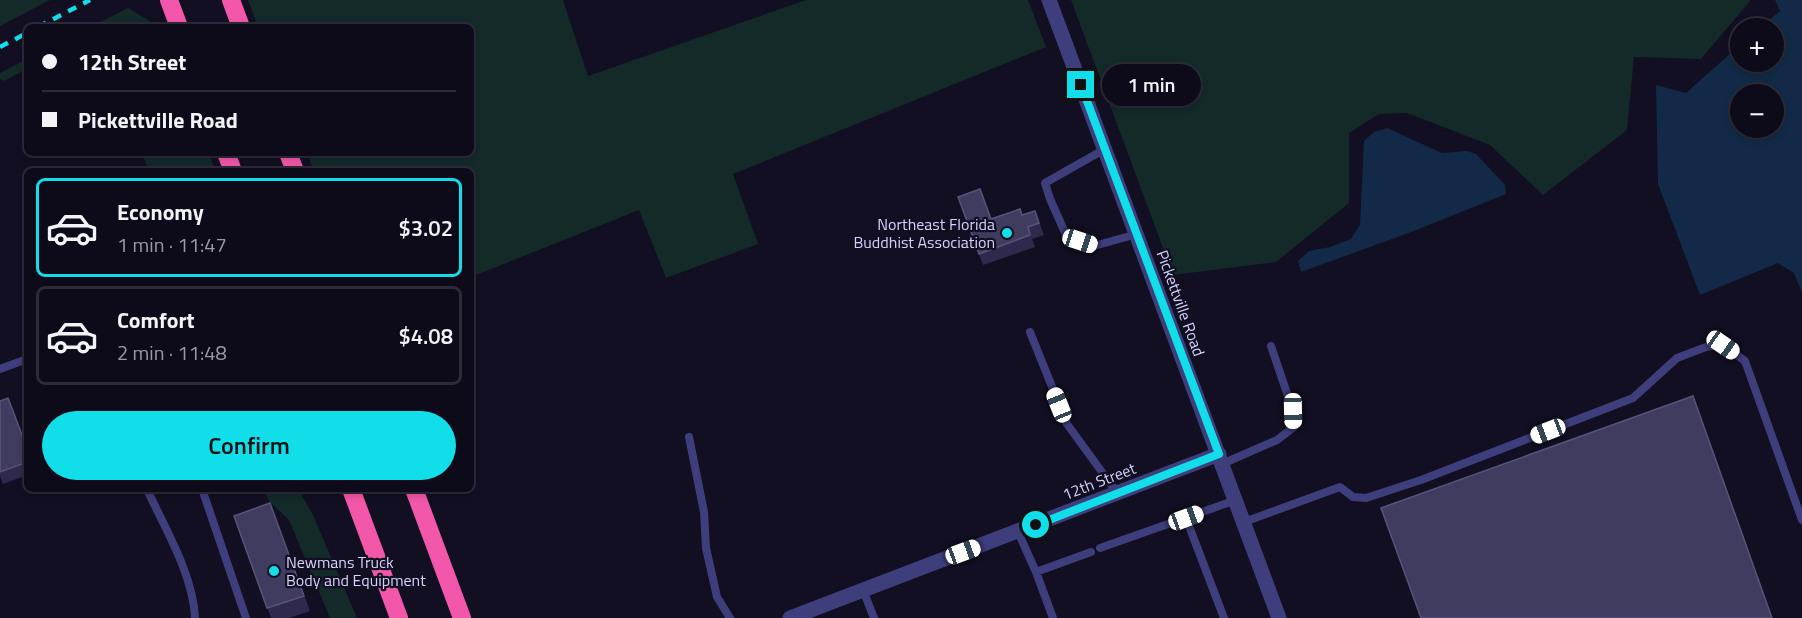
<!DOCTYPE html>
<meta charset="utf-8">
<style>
:root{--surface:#0d0b19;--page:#161422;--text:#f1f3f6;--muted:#9a9ba2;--line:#2d2b38;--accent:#11dee9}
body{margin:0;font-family:"Titillium Web",sans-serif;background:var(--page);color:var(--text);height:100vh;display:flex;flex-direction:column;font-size:22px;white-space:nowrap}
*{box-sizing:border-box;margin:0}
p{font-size:20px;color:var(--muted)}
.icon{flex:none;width:33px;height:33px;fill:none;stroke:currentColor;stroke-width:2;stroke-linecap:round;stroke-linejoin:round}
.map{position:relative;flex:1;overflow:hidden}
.panel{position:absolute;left:24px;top:168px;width:450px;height:324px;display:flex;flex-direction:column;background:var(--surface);border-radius:9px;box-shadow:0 3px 9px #0003,0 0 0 2px var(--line)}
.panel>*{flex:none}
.guide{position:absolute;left:24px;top:24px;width:450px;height:132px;border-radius:9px;box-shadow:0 3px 9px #0003,0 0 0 2px var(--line);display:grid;align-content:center;height:132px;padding:0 18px;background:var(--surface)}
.tools{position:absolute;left:1730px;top:18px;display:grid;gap:12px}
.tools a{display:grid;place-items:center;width:54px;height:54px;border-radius:50%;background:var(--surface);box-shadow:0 3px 9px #0003,0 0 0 2px var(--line);font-size:30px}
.end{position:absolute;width:27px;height:27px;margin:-14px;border:8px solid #11dee9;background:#111;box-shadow:0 0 0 3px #111}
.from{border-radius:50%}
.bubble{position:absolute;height:42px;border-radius:21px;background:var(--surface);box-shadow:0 3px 9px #0003,0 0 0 2px var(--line);font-size:20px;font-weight:600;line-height:42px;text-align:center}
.car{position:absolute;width:18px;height:36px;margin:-18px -9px;border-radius:8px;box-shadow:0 0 4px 2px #0007;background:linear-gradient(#fff 24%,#345 0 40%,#fff 0 76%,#345 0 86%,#fff 0)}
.guide b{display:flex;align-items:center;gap:21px;height:57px;font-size:22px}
.guide b+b{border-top:2px solid var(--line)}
.guide i{width:15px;height:15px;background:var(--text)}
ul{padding:10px 0 0;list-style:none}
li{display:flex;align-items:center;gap:18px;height:99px;margin:0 12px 9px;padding:0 6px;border:3px solid var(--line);border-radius:9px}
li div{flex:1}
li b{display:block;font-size:22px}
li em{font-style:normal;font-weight:600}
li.current{border-color:var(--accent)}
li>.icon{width:54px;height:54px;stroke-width:1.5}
.primary-button{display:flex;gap:12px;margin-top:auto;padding:12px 18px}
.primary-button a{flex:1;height:69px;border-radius:36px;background:var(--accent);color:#111;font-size:24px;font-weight:600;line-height:69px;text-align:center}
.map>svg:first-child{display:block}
.green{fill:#132a28}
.water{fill:#122a47;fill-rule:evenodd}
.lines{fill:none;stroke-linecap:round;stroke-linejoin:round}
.service{stroke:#3e3e7c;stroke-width:8}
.minor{stroke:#3e3e7c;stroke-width:15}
.tertiary{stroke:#3e3e7c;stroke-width:15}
.motorway{stroke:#f257a9;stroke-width:18}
.rail{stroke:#11dee9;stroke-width:4.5;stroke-dasharray:9 8;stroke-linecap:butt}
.wall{fill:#2f2a4d}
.building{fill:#403c60;stroke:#585378;stroke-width:1.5}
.route{stroke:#11dee9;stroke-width:8}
.poi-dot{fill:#11dee9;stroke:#110f21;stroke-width:2}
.labels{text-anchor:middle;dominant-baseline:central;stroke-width:4.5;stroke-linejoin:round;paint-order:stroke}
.poi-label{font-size:16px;fill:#d5d2fc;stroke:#110f21;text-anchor:end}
.street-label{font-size:16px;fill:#d5d2fc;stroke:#110f21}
</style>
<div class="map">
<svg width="1802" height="618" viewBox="0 0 1802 618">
<rect width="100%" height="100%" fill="#110f21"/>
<path class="green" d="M0,0H50L0,26Z
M248,0H563L588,76L806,0H1028L1046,47L733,174L758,244L666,278L639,210L471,277V171H314L307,153H471V27H258Z
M1071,0H1750V1L1701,59L1634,57L1627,130L1543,195L1490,145L1407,113L1379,114L1349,133V203L1276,262L1173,275Z
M128,8L159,27H91Z
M27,59V69L4,81L0,79V73Z
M142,153H209L215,171H149Z
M264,489H298L313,515L357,618H330L289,520L269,501Z"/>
<path class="water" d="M1775,0H1802V293L1794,273L1778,263L1700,295L1658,184L1656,85L1686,93L1740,45V62H1773V28H1759L1780,11ZM1740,94H1773V128H1740Z
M1387,128L1442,153L1467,151L1476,154L1505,185L1506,194L1414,231L1301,272L1298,261L1309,251L1330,247L1351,239L1360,225L1364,141L1374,132Z"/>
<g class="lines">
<path class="service" d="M1105,149L1045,183L1050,199L1067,237L1094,246L1137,234
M1030,332L1067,424L1118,494
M0,369L27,359
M689,437L704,512L706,548L717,597L730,618
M1222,464L1277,440L1294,427L1293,411L1271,346
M147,489C165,529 193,574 195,618
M202,489L246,618
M1186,518L1224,618
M1244,522L1340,487L1353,497L1366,498L1421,480L1633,398L1677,358L1706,347L1723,345L1745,361L1802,520
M1018,532L1036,572L1053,618
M1100,548L1236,500
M1036,572L1091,552
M863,590L874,618"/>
<path class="minor" d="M790,618L1219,454"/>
<path class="tertiary" d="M1049,0L1279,618"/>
<path class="motorway" d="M169,0L179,27
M231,0L241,27
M226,153L233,171
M288,153L295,171
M351,489L399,618
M414,489L462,618"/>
<path class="rail" d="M38,27L90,0
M0,47L27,33"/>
</g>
<path class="wall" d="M958,197L991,219L1022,215L1035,211L1044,235L1032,239L1035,247L983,265Z
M0,401L27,448V475L3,484L0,476Z
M270,503L310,611L289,618H271L234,516Z"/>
<path class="building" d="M980,189L991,219L1020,209L1022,215L1035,211L1039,223L1028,227L1030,235L979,254L958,197Z
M1693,396L1772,618H1421L1381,508Z
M8,398L27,448V462L0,472V401Z
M270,503L304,596L267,608L234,516Z"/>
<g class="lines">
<path class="route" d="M1036,525L1219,454L1081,85"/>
</g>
<g class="poi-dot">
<circle cx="1007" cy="233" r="6"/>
<circle cx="274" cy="571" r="6"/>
</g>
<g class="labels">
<g class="poi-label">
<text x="995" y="224">Northeast Florida<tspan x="995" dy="18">Buddhist Association</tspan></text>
<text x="286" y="562" text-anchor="start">Newmans Truck<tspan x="286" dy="18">Body and Equipment</tspan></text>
</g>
<g class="street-label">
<text transform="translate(1181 303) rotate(70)">Pickettville Road</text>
<text transform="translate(1099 481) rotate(-21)">12th Street</text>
</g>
</g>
</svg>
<div class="tools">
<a>+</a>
<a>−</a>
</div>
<i class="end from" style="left:1036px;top:525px"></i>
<i class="end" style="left:1081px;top:85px"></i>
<div class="bubble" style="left:1102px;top:64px;width:99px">1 min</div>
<i class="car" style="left:1080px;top:241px;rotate:108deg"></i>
<i class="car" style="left:1723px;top:345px;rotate:125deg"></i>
<i class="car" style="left:1059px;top:405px;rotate:338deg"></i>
<i class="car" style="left:1293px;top:411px;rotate:179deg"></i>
<i class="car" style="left:1548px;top:431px;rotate:249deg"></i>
<i class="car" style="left:1186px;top:518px;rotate:70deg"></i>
<i class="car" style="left:963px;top:552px;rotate:70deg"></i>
<div class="guide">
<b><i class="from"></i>12th Street</b>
<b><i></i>Pickettville Road</b>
</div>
<section class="panel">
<ul>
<li class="current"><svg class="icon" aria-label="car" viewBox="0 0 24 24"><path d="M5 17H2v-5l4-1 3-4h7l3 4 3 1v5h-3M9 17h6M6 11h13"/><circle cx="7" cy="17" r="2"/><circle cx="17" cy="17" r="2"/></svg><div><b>Economy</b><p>1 min · 11:47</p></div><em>$3.02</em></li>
<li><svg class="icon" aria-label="car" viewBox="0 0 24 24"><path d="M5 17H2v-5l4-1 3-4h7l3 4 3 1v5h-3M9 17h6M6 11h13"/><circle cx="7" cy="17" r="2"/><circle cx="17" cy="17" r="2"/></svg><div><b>Comfort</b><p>2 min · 11:48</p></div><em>$4.08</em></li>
</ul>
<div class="primary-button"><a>Confirm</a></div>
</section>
</div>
